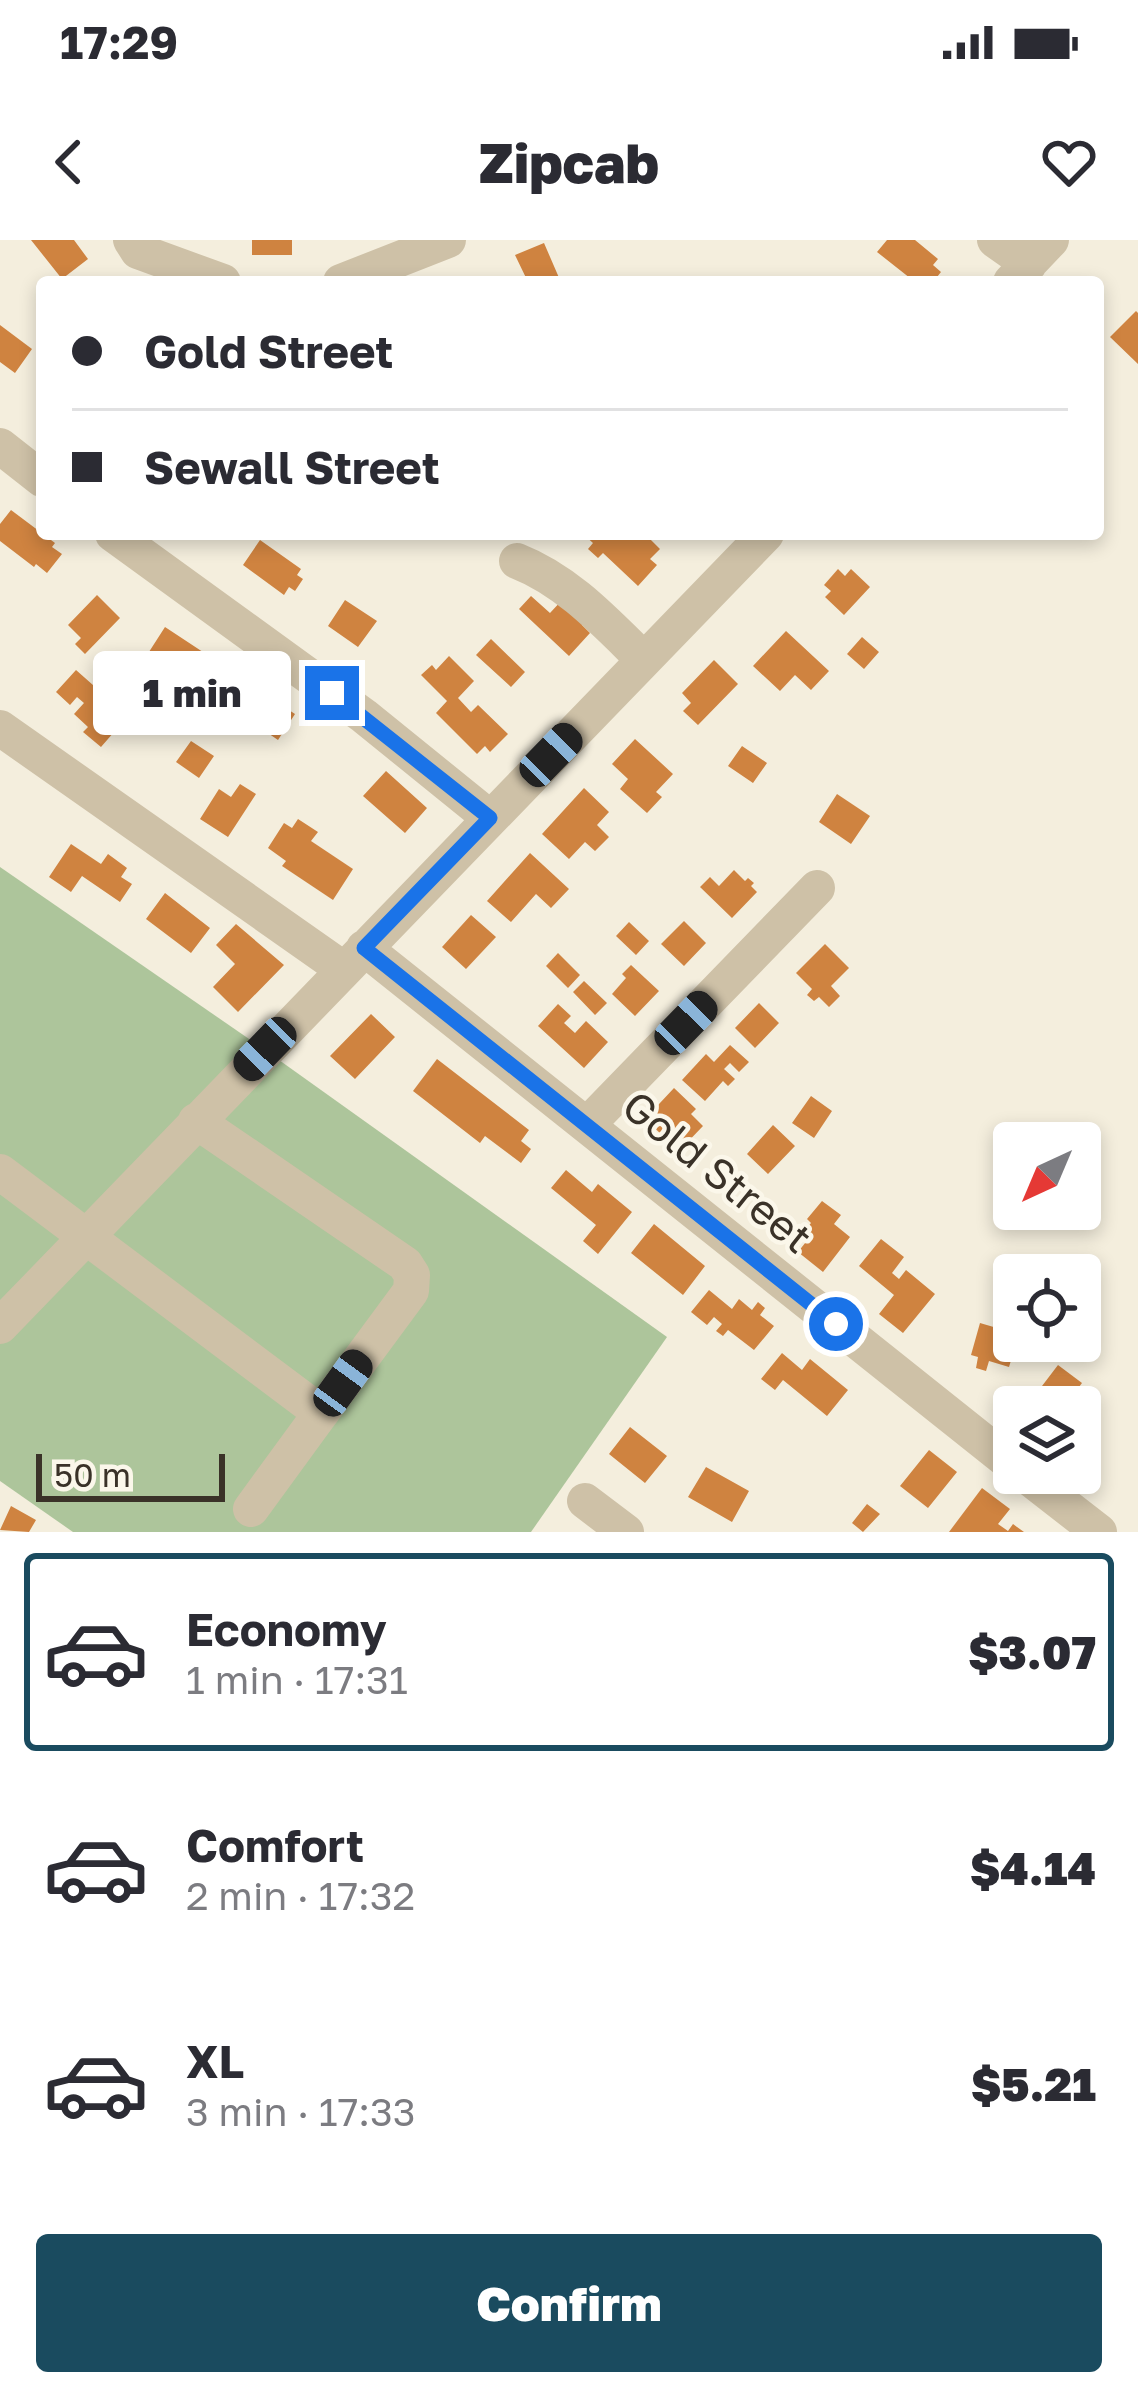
<!DOCTYPE html>
<meta charset="utf-8">
<style>
:root{--surface:#fff;--page:#f2f2f3;--text:#2b2b33;--muted:#7c7c81;--line:#e1e1e2;--accent:#1a4b5f}
body{margin:0;font-family:"Golos Text",sans-serif;background:var(--page);color:var(--text);height:100vh;display:flex;flex-direction:column;font-size:45px;white-space:nowrap}
*{box-sizing:border-box;margin:0}
p{font-size:39px;color:var(--muted)}
.icon{flex:none;width:66px;height:66px;fill:none;stroke:currentColor;stroke-width:2;stroke-linecap:round;stroke-linejoin:round}
.map{position:relative;height:1292px;overflow:hidden}
.details{display:flex;flex-direction:column;background:var(--surface);flex:1}
.details>*{flex:none}
.banner{position:absolute;left:36px;top:36px;width:1068px;height:264px;border-radius:12px;box-shadow:0 6px 18px #0003;display:grid;align-content:center;height:264px;padding:0 36px;background:var(--surface)}
.needle{width:78px;rotate:224deg}
.tools{position:absolute;left:993px;top:882px;display:grid;gap:24px}
.tools a{display:grid;place-items:center;width:108px;height:108px;border-radius:12px;background:var(--surface);box-shadow:0 6px 18px #0003;font-size:60px}
.scale{position:absolute;left:36px;bottom:30px;width:189px;box-sizing:border-box;padding-left:12px;border:6px solid #3a3228;border-top:0;font-size:33px;line-height:42px;white-space:nowrap;color:#3a3228;-webkit-text-stroke:9px #fbf7ea;paint-order:stroke}
.end{position:absolute;width:54px;height:54px;margin:-27px;border:15px solid #1a73e8;background:#fff;box-shadow:0 0 0 6px #fff}
.from{border-radius:50%}
.bubble{position:absolute;height:84px;border-radius:12px;background:var(--surface);box-shadow:0 6px 18px #0003;font-size:39px;font-weight:800;line-height:84px;text-align:center}
.car{position:absolute;width:36px;height:72px;margin:-36px -18px;border-radius:15px;box-shadow:0 0 9px 3px #0007;background:linear-gradient(#222 24%,#8ab4d8 0 40%,#222 0 76%,#8ab4d8 0 86%,#222 0)}
.banner b{display:flex;align-items:center;gap:42px;height:114px;font-size:45px}
.banner b+b{border-top:3px solid var(--line)}
.banner i{width:30px;height:30px;background:var(--text)}
ul{padding:21px 0 0;list-style:none}
li{display:flex;align-items:center;gap:36px;height:198px;margin:0 24px 18px;padding:0 12px;border:6px solid transparent;border-radius:12px}
li div{flex:1}
li b{display:block;font-size:45px}
li em{font-style:normal;font-weight:800}
li.current{border-color:var(--accent)}
li>.icon{width:108px;height:108px;stroke-width:1.5}
.action{display:flex;gap:24px;margin-top:auto;padding:24px 36px}
.action a{flex:1;height:138px;border-radius:12px;background:var(--accent);color:#fff;font-size:48px;font-weight:800;line-height:138px;text-align:center}
.status{display:flex;justify-content:space-between;align-items:center;height:84px;padding:0 60px;background:var(--surface);direction:ltr}
.status svg{height:33px;fill:currentColor}
header{display:flex;justify-content:space-between;align-items:center;height:156px;padding:0 36px;background:var(--surface);font-size:54px;font-weight:800}
.map>svg:first-child{display:block}
.green{fill:#adc59b}
.building{fill:#cf8340}
.lines{fill:none;stroke-linecap:round;stroke-linejoin:round}
.minor{stroke:#cec1a7;stroke-width:36}
.route{stroke:#1a73e8;stroke-width:15}
.labels{text-anchor:middle;dominant-baseline:central;stroke-width:9;stroke-linejoin:round;paint-order:stroke}
.street-label{font-size:42px;fill:#3a3228;stroke:#fbf7ea}
</style>
<div class="status"><b>17:29</b><svg viewBox="0 0 49 12"><path d="M0 12V9h3v3zM5 12V6h3v6zM10 12V3h3v9zM15 12V0h3v12zM26 1h20v11H26zM47 4h2v5h-2z"/></svg></div>
<header><svg class="icon" aria-label="back" viewBox="0 0 24 24"><path d="M15 5l-7 7 7 7"/></svg>Zipcab<svg class="icon" aria-label="heart" viewBox="0 0 24 24"><path d="M12 20l-8-8c-3-5 5-10 8-4 3-6 11-1 8 4z"/></svg></header>
<div class="map">
<svg width="1138" height="1292" viewBox="0 0 1138 1292">
<rect width="100%" height="100%" fill="#f4eedd"/>
<path class="green" d="M0,627L265,810L667,1097L531,1292H73L0,1241Z"/>
<path class="building" d="M31,0H74L88,19L62,39Z
M252,0H292V15H252Z
M887,0H915L938,19L933,25L941,32L933,42L925,38L915,42L877,12Z
M544,3L560,40L528,42L515,15Z
M1136,71L1138,73V124L1110,97Z
M0,85L32,109L15,133L0,122Z
M11,270L55,303L52,307L62,314L47,333L36,324L34,327L0,301V284Z
M583,294H645L660,309L650,319L657,325L638,346L603,313L598,318L588,309L593,303Z
M260,300L301,329L297,335L303,339L295,351L289,347L284,355L243,325Z
M838,329L845,336L851,329L870,347L844,375L825,357L831,351L824,345Z
M97,355L120,378L85,414L75,404L81,398L68,385Z
M531,356L550,373L563,359L586,380L582,385L590,393L569,416L519,369Z
M345,360L377,381L358,407L328,386Z
M165,387L212,418L194,447L147,415Z
M786,391L829,431L811,450L795,435L780,451L753,426Z
M862,397L879,412L864,429L847,414Z
M491,399L525,432L511,447L476,415Z
M449,416L474,441L458,458L471,472L478,465L508,494L490,512L485,506L477,514L436,473L447,461L421,435L432,425L436,430Z
M714,420L738,444L698,485L683,471L691,463L682,453Z
M76,430L128,476L101,507L83,492L88,487L74,474L84,463L77,457L70,465L56,452Z
M257,449L295,474L278,500L240,474Z
M635,499L673,534L656,552L662,557L647,573L620,549L628,539L612,524Z
M191,501L214,516L199,538L176,522Z
M742,506L767,523L753,543L728,526Z
M386,531L427,568L405,593L363,556Z
M240,544L256,554L228,597L200,579L219,549L231,557Z
M584,548L609,572L597,585L609,597L595,611L585,602L569,619L542,594Z
M837,554L870,576L851,604L819,582Z
M298,579L318,592L311,601L353,629L333,660L282,626L286,621L268,608L284,583L292,588Z
M71,604L101,624L108,614L127,628L121,637L132,644L120,662L82,636L71,652L49,637Z
M530,613L569,649L551,668L536,654L511,682L487,661Z
M734,630L745,641L748,638L754,643L751,646L757,652L732,678L700,647L710,637L719,646Z
M165,653L210,688L191,713L146,679Z
M471,675L496,697L466,729L442,707Z
M684,681L706,703L684,726L661,704Z
M629,682L649,701L636,715L616,696Z
M236,684L284,725L238,772L213,747L235,724L216,705Z
M825,704L849,728L831,746L840,756L829,767L819,757L814,761L807,755L812,749L796,733Z
M558,713L580,735L568,748L546,726Z
M631,725L659,751L635,776L612,754L626,738L622,734Z
M584,741L607,763L595,775L573,752Z
M759,763L779,783L755,808L735,788Z
M558,764L571,776L564,783L575,793L586,781L608,802L584,828L538,786Z
M371,774L395,797L355,839L330,816Z
M730,805L749,822L739,832L730,823L724,829L735,839L728,846L723,841L705,861L682,840L706,814L714,822Z
M437,819L529,890L521,901L531,909L521,923L485,896L480,903L413,851Z
M674,848L696,869L691,874L703,886L679,911L645,879Z
M811,856L832,871L814,898L792,883Z
M773,885L795,906L768,934L747,914Z
M566,930L592,952L598,944L632,972L598,1014L583,1001L596,985L551,948Z
M822,961L841,975L834,984L850,997L823,1032L798,1012L809,998L803,993L811,983L807,979Z
M654,984L705,1026L683,1055L631,1013Z
M881,999L904,1017L892,1033L899,1039L906,1030L935,1054L903,1093L879,1074L894,1055L859,1026Z
M709,1050L732,1069L739,1059L752,1070L758,1062L765,1068L760,1075L774,1086L754,1110L728,1090L723,1096L716,1091L722,1084L714,1077L707,1085L691,1072Z
M980,1083L1014,1093L1017,1101L1009,1127L989,1121L986,1131L976,1128L978,1117L971,1115Z
M782,1113L802,1130L810,1119L848,1150L827,1176L783,1140L775,1150L761,1139Z
M1058,1125L1082,1143L1064,1167H1026Z
M630,1187L667,1216L645,1243L609,1214Z
M929,1210L957,1232L928,1268L900,1246Z
M706,1227L749,1251L732,1282L688,1257Z
M982,1248L1010,1269L998,1284L1008,1291L1013,1284L1024,1292H949Z
M867,1264L880,1274L863,1292L852,1283Z
M11,1266L36,1280L29,1292L0,1290Z"/>
<g class="lines">
<path class="minor" d="M131,0L138,11L223,42
M995,0L1029,24
M341,42L448,0
M1011,42L1051,0
M0,206L42,239
M113,294L364,476L490,578
M517,321C568,341 606,383 644,420
M0,488L343,729
M364,708L1014,1226
M588,884L817,648
M0,932L321,1173L411,1051L412,1035L405,1024L196,881
M0,1086L766,294
M1023,1233L1099,1292
M585,1261L626,1292
M251,1269L321,1173"/>
</g>
<g class="lines">
<path class="route" d="M332,453L490,578L364,708L836,1084"/>
</g>
<g class="labels">
<g class="street-label">
<text transform="translate(718 931) rotate(39)">Gold Street</text>
</g>
</g>
</svg>
<div class="tools">
<a><svg class="needle" viewBox="-14 -14 28 28"><path d="M0-13l5 13h-10z" fill="#e53935"/><path d="M0 13l5-13h-10z" fill="#7c7c81"/></svg></a>
<a><svg class="icon" aria-label="locate" viewBox="0 0 24 24"><circle cx="12" cy="12" r="6"/><path d="M12 2v4M12 18v4M2 12h4M18 12h4"/></svg></a>
<a><svg class="icon" aria-label="layers" viewBox="0 0 24 24"><path d="M12 4l9 5-9 5-9-5zM3 14l9 5 9-5"/></svg></a>
</div>
<div class="scale">50 m</div>
<i class="end from" style="left:836px;top:1084px"></i>
<i class="end" style="left:332px;top:453px"></i>
<div class="bubble" style="left:93px;top:411px;width:198px">1 min</div>
<i class="car" style="left:551px;top:515px;rotate:44deg"></i>
<i class="car" style="left:686px;top:783px;rotate:44deg"></i>
<i class="car" style="left:265px;top:809px;rotate:224deg"></i>
<i class="car" style="left:343px;top:1143px;rotate:36deg"></i>
<div class="banner">
<b><i class="from"></i>Gold Street</b>
<b><i></i>Sewall Street</b>
</div>
</div>
<section class="details">
<ul>
<li class="current"><svg class="icon" aria-label="car" viewBox="0 0 24 24"><path d="M5 17H2v-5l4-1 3-4h7l3 4 3 1v5h-3M9 17h6M6 11h13"/><circle cx="7" cy="17" r="2"/><circle cx="17" cy="17" r="2"/></svg><div><b>Economy</b><p>1 min · 17:31</p></div><em>$3.07</em></li>
<li><svg class="icon" aria-label="car" viewBox="0 0 24 24"><path d="M5 17H2v-5l4-1 3-4h7l3 4 3 1v5h-3M9 17h6M6 11h13"/><circle cx="7" cy="17" r="2"/><circle cx="17" cy="17" r="2"/></svg><div><b>Comfort</b><p>2 min · 17:32</p></div><em>$4.14</em></li>
<li><svg class="icon" aria-label="car" viewBox="0 0 24 24"><path d="M5 17H2v-5l4-1 3-4h7l3 4 3 1v5h-3M9 17h6M6 11h13"/><circle cx="7" cy="17" r="2"/><circle cx="17" cy="17" r="2"/></svg><div><b>XL</b><p>3 min · 17:33</p></div><em>$5.21</em></li>
</ul>
<div class="action"><a>Confirm</a></div>
</section>
